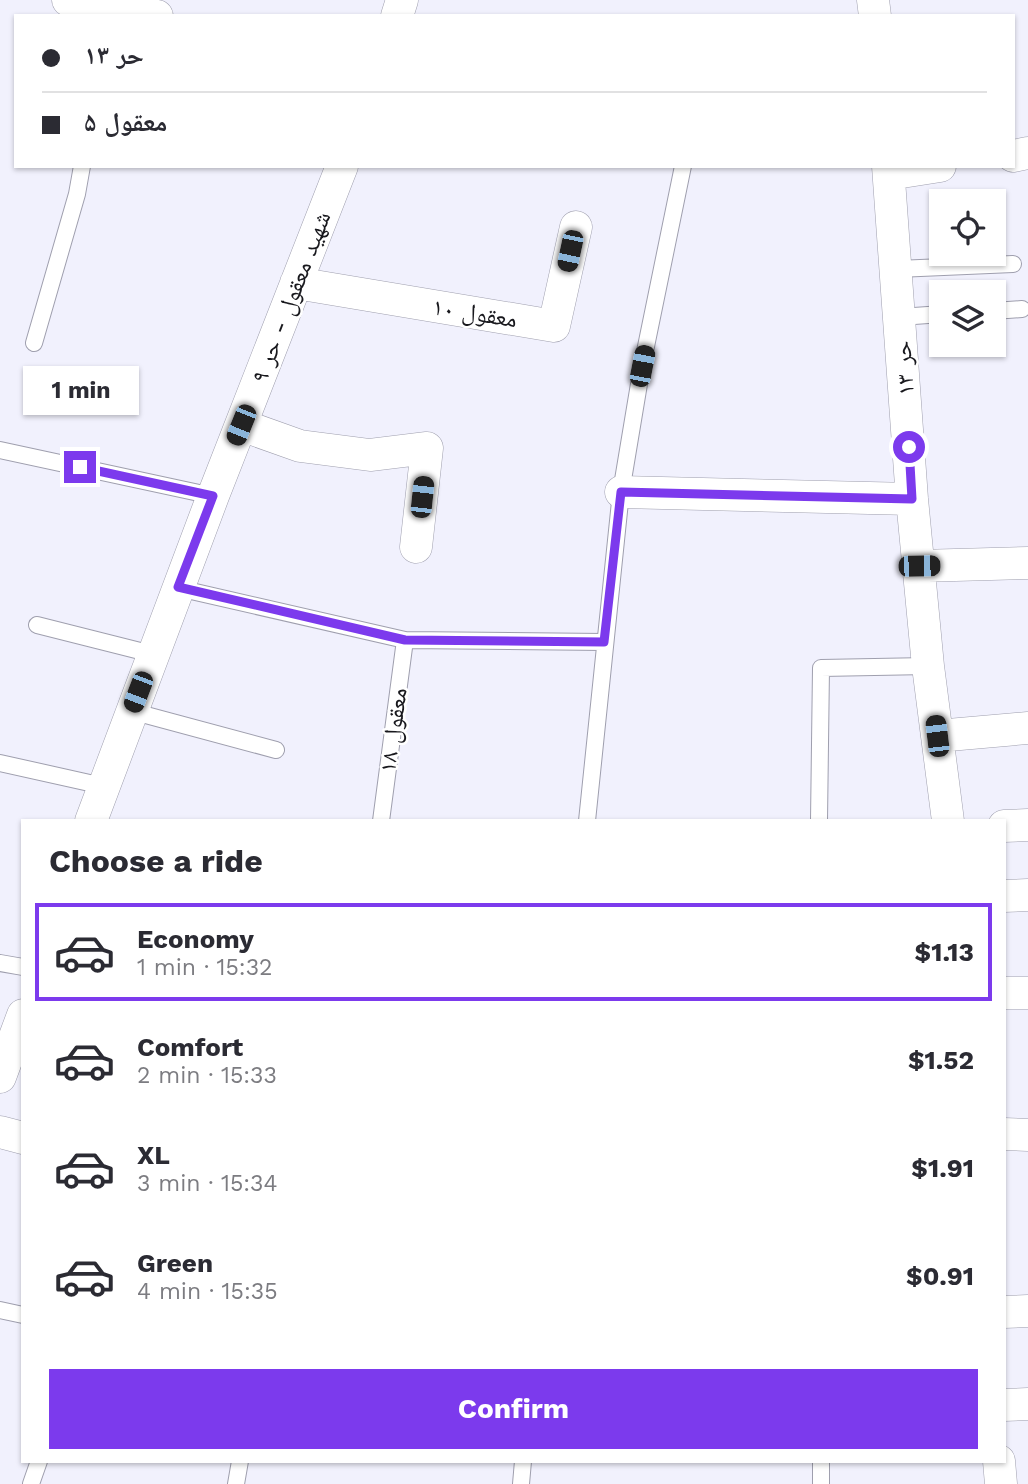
<!DOCTYPE html>
<meta charset="utf-8">
<style>
:root{--surface:#fff;--page:#f2f2f3;--text:#2b2b33;--muted:#7c7c81;--line:#e1e1e2;--accent:#7c3aed}
body{margin:0;font-family:"Work Sans","Noto Naskh Arabic",sans-serif;background:var(--page);color:var(--text);height:100vh;display:flex;flex-direction:column;font-size:26px;white-space:nowrap}
*{box-sizing:border-box;margin:0}
p{font-size:23px;color:var(--muted)}
.icon{flex:none;width:38px;height:38px;fill:none;stroke:currentColor;stroke-width:2;stroke-linecap:round;stroke-linejoin:round}
.map{position:relative;flex:1;overflow:hidden}
.details{position:absolute;left:21px;top:819px;width:985px;height:644px;display:flex;flex-direction:column;background:var(--surface);border-radius:0px;box-shadow:0 2px 5px #0004}
.details>*{flex:none}
.guide{position:absolute;left:14px;top:14px;width:1001px;height:154px;border-radius:0px;box-shadow:0 2px 5px #0004;display:grid;align-content:center;height:154px;padding:0 28px;background:var(--surface)}
.controls{position:absolute;left:929px;top:189px;display:grid;gap:14px}
.controls a{display:grid;place-items:center;width:77px;height:77px;border-radius:0px;background:var(--surface);box-shadow:0 2px 5px #0004;font-size:35px}
.end{position:absolute;width:32px;height:32px;margin:-16px;border:9px solid #7c3aed;background:#fff;box-shadow:0 0 0 4px #fff}
.from{border-radius:50%}
.bubble{position:absolute;height:49px;border-radius:0px;background:var(--surface);box-shadow:0 2px 5px #0004;font-size:23px;font-weight:700;line-height:49px;text-align:center}
.car{position:absolute;width:21px;height:42px;margin:-21px -10px;border-radius:9px;box-shadow:0 0 5px 2px #0007;background:linear-gradient(#222 24%,#8ab4d8 0 40%,#222 0 76%,#8ab4d8 0 86%,#222 0)}
.guide b{display:flex;align-items:center;gap:24px;height:66px;font-size:26px}
.guide b+b{border-top:2px solid var(--line)}
.guide i{width:18px;height:18px;background:var(--text)}
ul{padding:0;list-style:none}
li{display:flex;align-items:center;gap:21px;height:98px;margin:0 14px 10px;padding:0 14px;border:4px solid transparent;border-radius:0px}
li div{flex:1}
li b{display:block;font-size:26px}
li em{font-style:normal;font-weight:700}
li.active{border-color:var(--accent)}
li>.icon{width:63px;height:63px;stroke-width:1.5}
h2{padding:0 28px;font-size:32px;line-height:84px}
.action{display:flex;gap:14px;margin-top:auto;padding:14px 28px}
.action a{flex:1;height:80px;border-radius:0px;background:var(--accent);color:#fff;font-size:28px;font-weight:700;line-height:80px;text-align:center}
.map>svg:first-child{display:block}
.lines{fill:none;stroke-linecap:round;stroke-linejoin:round}
.service-casing{stroke:#9f9fae;stroke-width:18}
.minor-casing{stroke:#9f9fae;stroke-width:33}
.service{stroke:#fff;stroke-width:16}
.minor{stroke:#fff;stroke-width:32}
.route{stroke:#7c3aed;stroke-width:9}
.labels{text-anchor:middle;dominant-baseline:central;stroke-width:5;stroke-linejoin:round;paint-order:stroke}
.street-label{font-size:24px;fill:#18181d;stroke:#fff}
</style>
<div class="map">
<svg width="1028" height="1484" viewBox="0 0 1028 1484">
<rect width="100%" height="100%" fill="#f1f1fd"/>
<g class="lines">
<defs>
<path id="service" d="M897,269L1013,264
M994,311L1022,309
M900,317L942,314
M34,343L77,194L82,166
M0,450L213,496
M178,588L405,640L604,642
M37,625L152,654
M131,711L276,750
M0,763L103,786
M381,821L405,640
M587,821L621,492L642,366L683,166
M819,821L821,668L928,666
M0,963L23,967
M0,1310L23,1315
M821,1461V1484
M31,1484L39,1461
M236,1484L240,1461
M521,1484L523,1461"/>
<path id="minor" d="M68,0L157,16
M873,0L875,16
M397,16L402,0
M1013,156L1028,153
M888,166L912,499L928,666L948,821
M889,174L940,166
M296,283L554,326L576,227
M241,425L300,446L370,455L427,448L416,547
M621,492L912,499
M919,566L1028,563
M937,736L1028,728
M91,821L213,496L342,166
M1004,826L1028,825
M1004,896L1028,895
M1004,993H1028
M0,1077L23,1015
M0,1132L23,1138
M1004,1134L1028,1135
M1004,1312L1028,1311
M1004,1405L1028,1404
M999,1461L1001,1484"/>
</defs>
<use href="#service" class="service-casing"/>
<use href="#minor" class="minor-casing"/>
<use href="#service" class="service"/>
<use href="#minor" class="minor"/>
</g>
<g class="lines">
<path class="route" d="M80,467L213,496L178,587L405,640L604,642L621,492L912,499L909,447"/>
</g>
<g class="labels">
<g class="street-label">
<text transform="translate(291 297) rotate(-69)">شهید معقول - حر ۹</text>
<text transform="translate(475 313) rotate(9)">معقول ۱۰</text>
<text transform="translate(904 368) rotate(-94)">حر ۱۳</text>
<text transform="translate(393 730) rotate(-82)">معقول ۱۸</text>
</g>
</g>
</svg>
<div class="controls">
<a><svg class="icon" aria-label="locate" viewBox="0 0 24 24"><circle cx="12" cy="12" r="6"/><path d="M12 2v4M12 18v4M2 12h4M18 12h4"/></svg></a>
<a><svg class="icon" aria-label="layers" viewBox="0 0 24 24"><path d="M12 4l9 5-9 5-9-5zM3 14l9 5 9-5"/></svg></a>
</div>
<i class="end from" style="left:909px;top:447px"></i>
<i class="end" style="left:80px;top:467px"></i>
<div class="bubble" style="left:23px;top:366px;width:116px">1 min</div>
<i class="car" style="left:570px;top:251px;rotate:192deg"></i>
<i class="car" style="left:642px;top:366px;rotate:11deg"></i>
<i class="car" style="left:241px;top:425px;rotate:202deg"></i>
<i class="car" style="left:422px;top:497px;rotate:6deg"></i>
<i class="car" style="left:919px;top:566px;rotate:89deg"></i>
<i class="car" style="left:138px;top:692px;rotate:201deg"></i>
<i class="car" style="left:937px;top:736px;rotate:353deg"></i>
<div class="guide">
<b><i class="from"></i>حر ۱۳</b>
<b><i></i>معقول ۵</b>
</div>
<section class="details">
<h2>Choose a ride</h2>
<ul>
<li class="active"><svg class="icon" aria-label="car" viewBox="0 0 24 24"><path d="M5 17H2v-5l4-1 3-4h7l3 4 3 1v5h-3M9 17h6M6 11h13"/><circle cx="7" cy="17" r="2"/><circle cx="17" cy="17" r="2"/></svg><div><b>Economy</b><p>1 min · 15:32</p></div><em>$1.13</em></li>
<li><svg class="icon" aria-label="car" viewBox="0 0 24 24"><path d="M5 17H2v-5l4-1 3-4h7l3 4 3 1v5h-3M9 17h6M6 11h13"/><circle cx="7" cy="17" r="2"/><circle cx="17" cy="17" r="2"/></svg><div><b>Comfort</b><p>2 min · 15:33</p></div><em>$1.52</em></li>
<li><svg class="icon" aria-label="car" viewBox="0 0 24 24"><path d="M5 17H2v-5l4-1 3-4h7l3 4 3 1v5h-3M9 17h6M6 11h13"/><circle cx="7" cy="17" r="2"/><circle cx="17" cy="17" r="2"/></svg><div><b>XL</b><p>3 min · 15:34</p></div><em>$1.91</em></li>
<li><svg class="icon" aria-label="car" viewBox="0 0 24 24"><path d="M5 17H2v-5l4-1 3-4h7l3 4 3 1v5h-3M9 17h6M6 11h13"/><circle cx="7" cy="17" r="2"/><circle cx="17" cy="17" r="2"/></svg><div><b>Green</b><p>4 min · 15:35</p></div><em>$0.91</em></li>
</ul>
<div class="action"><a>Confirm</a></div>
</section>
</div>
